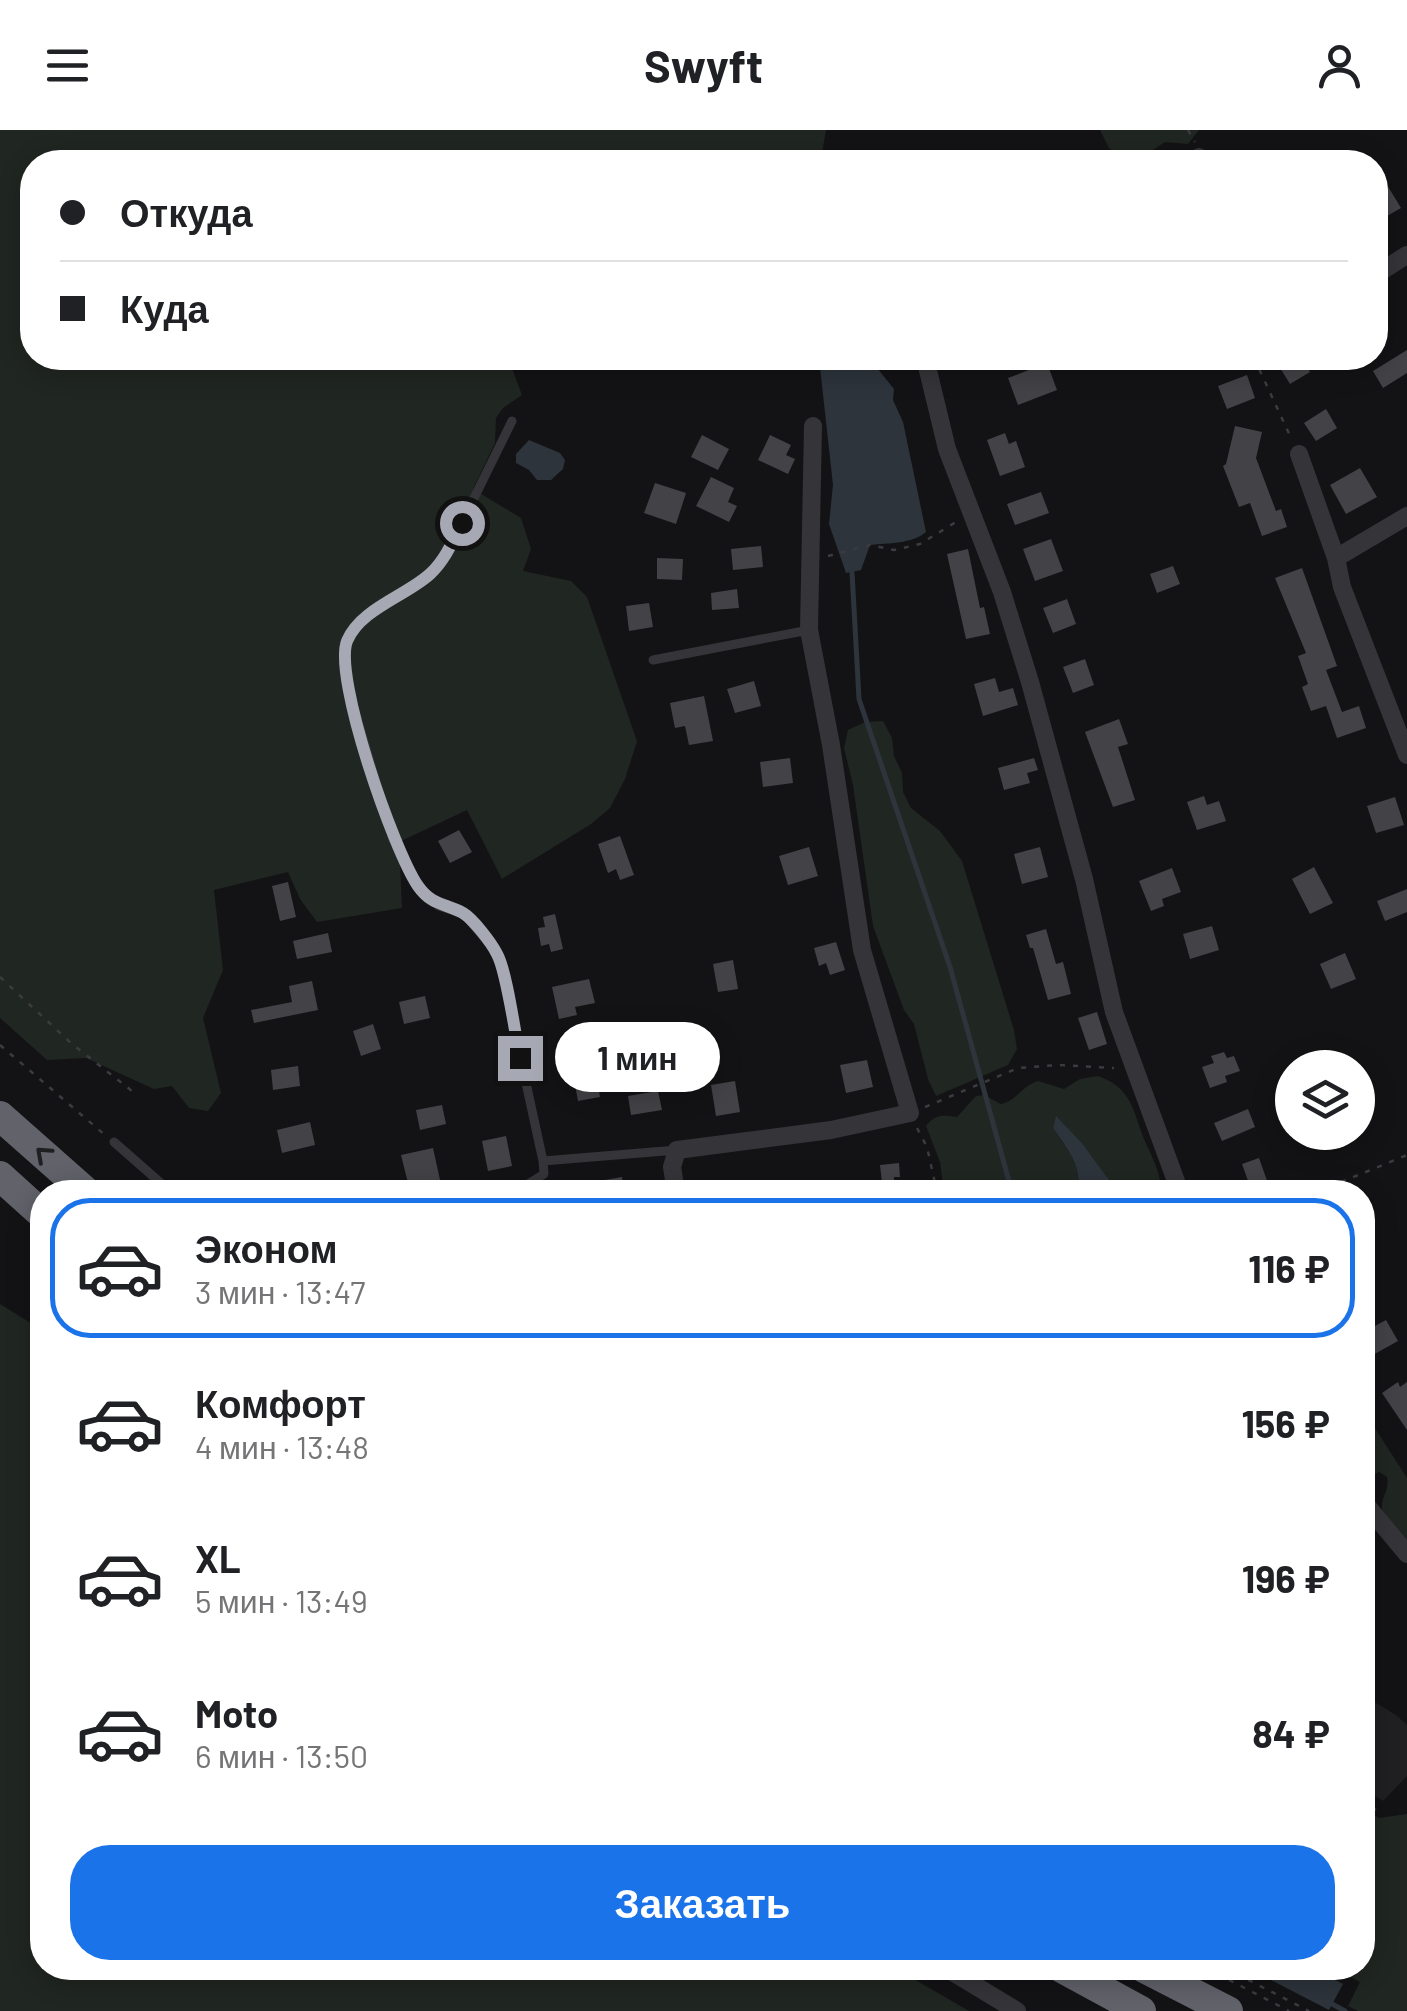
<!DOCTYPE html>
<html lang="ru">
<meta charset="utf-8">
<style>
:root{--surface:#fff;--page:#f2f2f2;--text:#202124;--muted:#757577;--line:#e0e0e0;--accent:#1a73e8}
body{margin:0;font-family:Barlow,sans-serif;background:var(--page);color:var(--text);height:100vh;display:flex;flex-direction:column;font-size:38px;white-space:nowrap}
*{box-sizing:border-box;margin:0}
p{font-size:32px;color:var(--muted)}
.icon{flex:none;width:55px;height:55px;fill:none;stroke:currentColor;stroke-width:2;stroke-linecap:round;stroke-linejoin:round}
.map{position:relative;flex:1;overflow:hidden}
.drawer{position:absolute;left:30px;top:1050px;width:1345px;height:800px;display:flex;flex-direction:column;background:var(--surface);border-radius:40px;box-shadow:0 5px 25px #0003}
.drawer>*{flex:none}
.guide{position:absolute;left:20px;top:20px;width:1368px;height:220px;border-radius:40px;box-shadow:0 5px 25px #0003;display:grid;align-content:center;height:220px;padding:0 40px;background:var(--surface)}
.buttons{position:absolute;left:1275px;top:920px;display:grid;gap:20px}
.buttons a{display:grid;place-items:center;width:100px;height:100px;border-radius:50%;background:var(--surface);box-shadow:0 5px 25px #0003;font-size:50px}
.end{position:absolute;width:45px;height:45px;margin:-22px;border:12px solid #a6a8b3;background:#111;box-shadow:0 0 0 5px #111}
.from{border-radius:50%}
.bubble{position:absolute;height:70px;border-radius:35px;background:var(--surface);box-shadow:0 5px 25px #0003;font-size:32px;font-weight:700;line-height:70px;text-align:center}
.guide b{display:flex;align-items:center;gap:35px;height:95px;font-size:38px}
.guide b+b{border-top:2px solid var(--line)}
.guide i{width:25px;height:25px;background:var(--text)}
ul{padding:18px 0 0;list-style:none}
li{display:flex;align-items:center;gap:30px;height:140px;margin:0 20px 15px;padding:0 20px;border:5px solid transparent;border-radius:40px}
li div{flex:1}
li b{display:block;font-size:38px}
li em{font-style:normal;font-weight:700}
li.on{border-color:var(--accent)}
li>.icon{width:90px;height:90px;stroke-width:1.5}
.button{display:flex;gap:20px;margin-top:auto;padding:20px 40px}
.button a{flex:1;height:115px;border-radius:40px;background:var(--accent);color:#fff;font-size:40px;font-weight:700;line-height:115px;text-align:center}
header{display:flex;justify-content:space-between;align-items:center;height:130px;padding:0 40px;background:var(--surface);font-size:45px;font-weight:700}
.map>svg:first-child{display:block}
.built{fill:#201f21}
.green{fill:#202621}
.water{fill:#2e343c}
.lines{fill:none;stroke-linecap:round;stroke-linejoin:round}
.stream{stroke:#2e343c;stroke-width:5}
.building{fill:#434347}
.path{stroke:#3b3b40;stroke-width:2.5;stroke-dasharray:5 8;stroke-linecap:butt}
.lane{stroke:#353539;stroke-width:9}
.street{stroke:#353539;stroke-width:18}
.highway{stroke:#61626a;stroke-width:30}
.oneway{stroke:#1f1f22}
.route{stroke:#a6a8b3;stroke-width:12}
</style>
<header><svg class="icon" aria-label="menu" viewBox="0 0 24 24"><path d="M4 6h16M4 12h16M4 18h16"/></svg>Swyft<svg class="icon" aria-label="person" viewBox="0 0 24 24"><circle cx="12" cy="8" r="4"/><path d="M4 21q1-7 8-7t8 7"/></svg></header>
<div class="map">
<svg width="1407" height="1881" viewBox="0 0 1407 1881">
<rect width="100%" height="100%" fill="#131315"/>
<path class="built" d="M1363,1565L1396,1585L1407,1595V1646L1383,1671L1363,1658Z"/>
<path class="green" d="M0,0H826L822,23L825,32H32V228H513L510,233L522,265L503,278L496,288L495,313L473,359L521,388L531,419L523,441L571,451L587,467L637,611L625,649L610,678L591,694L502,749L467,680L399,712L402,778L317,792L300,769L288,742L214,760L223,840L203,888L221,963L208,981L189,978L172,956L154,959L86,928L47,930L0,888Z
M1100,0H1199L1188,14L1165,12L1136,31L1124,32L1109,18Z
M883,591L892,608L894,626L902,643L903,662L911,678L940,701L962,731L1014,900L1017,919L1008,935L936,966L928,949L914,894L904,880L873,796L853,655L844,618L848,600L865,592Z
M1098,946C1132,958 1133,981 1144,1009C1152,1027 1161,1042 1161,1062H1118L1082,1013L1056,987L1053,998C1065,1017 1082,1035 1078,1058L1072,1062H968L966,1059L944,1062L940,1032L926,996C935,984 943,985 957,987L976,966L984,965L1001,974C1016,971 1022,956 1038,951L1064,959L1080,949Z
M0,1174L42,1200V1838H895L969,1881H0Z
M1362,1278L1407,1348V1410C1397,1403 1380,1388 1382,1374C1384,1362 1389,1359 1387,1347L1379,1342L1372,1345L1369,1354H1363Z
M1363,1678L1379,1688L1407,1684V1881H1358L1348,1876L1360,1852L1333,1838H1362Z"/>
<path class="water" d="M819,228H869L894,259L893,270L903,292L926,402C912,414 888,413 870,415L861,440L846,443L829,394L833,355Z
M529,310L560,323L565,330L563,339L551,350H537L529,340L516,333V324Z
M1056,986L1082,1013L1118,1062H1072L1078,1058C1082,1035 1065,1016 1053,998Z
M1248,1838H1311L1343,1854L1329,1880Z"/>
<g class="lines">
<path class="stream" d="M852,442L859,569L950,837L1012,1062
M1332,1874L1345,1881"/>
</g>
<path class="building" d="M1375,35L1401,78L1375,93Z
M1407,220V243L1383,258L1373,241Z
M1274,228H1301L1310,242L1290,254Z
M1047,233L1057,260L1018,275L1008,248Z
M1247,245L1255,268L1227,279L1218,256Z
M1326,279L1337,298L1316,311L1304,293Z
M1235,296L1262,302L1256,328L1276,381L1281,379L1287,397L1262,406L1250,373L1239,377L1223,336L1226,334Z
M1005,303L1009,314L1016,311L1025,337L1000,346L987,310Z
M702,305L729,319L718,340L691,327Z
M770,305L791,315L786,325L795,329L788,344L758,330Z
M1360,338L1377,367L1346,384L1330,355Z
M711,347L734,358L728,372L737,376L729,392L696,376Z
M655,353L686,363L676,394L644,383Z
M1041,362L1049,383L1015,395L1007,374Z
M1051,409L1063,441L1035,451L1023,419Z
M761,416L763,437L733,440L731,419Z
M968,419L980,478L984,477L990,504L966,509L947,424Z
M657,428L683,429L682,450L657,449Z
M1173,436L1180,454L1157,463L1150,444Z
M1302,438L1337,536L1326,540L1342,582L1359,576L1366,598L1337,608L1326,576L1311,581L1302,557L1308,554L1298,526L1306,523L1275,448Z
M737,459L739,478L712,480L711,463Z
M1067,469L1076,494L1053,503L1043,478Z
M649,473L653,497L629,501L626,476Z
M1085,529L1094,555L1073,563L1063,537Z
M995,548L999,562L1013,558L1018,575L983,586L974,554Z
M754,551L761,576L735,583L727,559Z
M704,566L713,611L689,615L685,596L675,598L670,573Z
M1119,589L1128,614L1118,617L1135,670L1113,677L1085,602Z
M790,628L793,653L763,657L760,632Z
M1034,628L1038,640L1027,643L1030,653L1004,660L998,638Z
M1204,666L1207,675L1219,671L1226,691L1197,700L1187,672Z
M1395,667L1404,695L1376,703L1367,676Z
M459,700L472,722L450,733L438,711Z
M620,706L634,745L620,750L616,739L608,743L598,714Z
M809,717L818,746L788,755L779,726Z
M1040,717L1048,747L1022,754L1014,724Z
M1314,737L1333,773L1310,784L1292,749Z
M1172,738L1181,762L1162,769L1164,776L1151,781L1139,751Z
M288,752L296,787L280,791L272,756Z
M1407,759V782L1385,791L1377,771Z
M555,784L563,819L551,822L549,814L541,816L538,798L545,797L543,787Z
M1212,796L1219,820L1190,829L1183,804Z
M1046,799L1056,834L1063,832L1071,864L1048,870L1033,818H1030L1026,805Z
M328,803L332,822L297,829L293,811Z
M836,812L845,840L830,845L826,833L819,836L814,818Z
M1345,823L1356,849L1331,859L1320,834Z
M733,830L738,859L718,862L713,834Z
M589,849L595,873L575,877L577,885L559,889L552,857Z
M312,851L318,880L254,893L251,880L292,872L289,856Z
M425,866L430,888L404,894L399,872Z
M1097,882L1107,914L1089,920L1078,888Z
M373,894L381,919L361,926L353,901Z
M1224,922L1227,928L1234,926L1240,941L1225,946L1227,952L1210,958L1202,937L1214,933L1211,926Z
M867,930L873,957L846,963L840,935Z
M298,936L300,956L273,960L271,940Z
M596,945L600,967L578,971L574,949Z
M735,951L740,982L716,986L711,955Z
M658,961L662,980L631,985L628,966Z
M442,975L446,994L420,1000L416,980Z
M1248,979L1255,997L1222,1011L1214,993Z
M310,992L315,1015L282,1023L277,1000Z
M506,1006L512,1036L488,1041L482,1011Z
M433,1018L440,1050L409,1057L401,1025Z
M1259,1028L1270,1059L1252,1062L1242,1034Z
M899,1033L900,1047H894L895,1062H883L880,1035Z
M622,1047L624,1062H571L570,1056Z
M1386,1190L1398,1211L1362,1231V1203Z
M1398,1252L1400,1257L1407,1252V1300L1382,1263Z"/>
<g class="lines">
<path class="path" d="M1188,0L1195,12
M1254,228L1292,310
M828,426L870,415L894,420L920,414L956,392
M0,847L72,914L132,961
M0,915L105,1005
M925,977L1018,938L1058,935L1114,938
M917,998L927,1017L937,1062
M1317,1062L1407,1025
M1362,1672L1376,1680
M1206,1838L1289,1881
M1225,1838L1309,1881"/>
<path class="lane" d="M512,291L445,427L416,455L363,490L348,507L344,525L348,558L393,709L419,759L439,776L464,784L498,824L543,1031L544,1044L515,1062
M653,530L809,500
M114,1012L171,1062
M543,1031L677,1020"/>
<path class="street" d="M1199,27L1201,32
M1375,145L1407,125
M925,228L947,319L1002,462L1030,552L1084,749L1114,882L1180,1062
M1299,324L1336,428L1342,457L1407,625
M1336,428L1407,386
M676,1062L672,1037L677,1020L831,1000L910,983L862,820L831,615L809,500L813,296
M1362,1370L1407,1424
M946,1838L1017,1881"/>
<path class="highway" d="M0,986L86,1062
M0,1046L42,1084
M1062,1838L1141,1881
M1144,1838L1228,1881"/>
</g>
<defs><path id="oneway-chevron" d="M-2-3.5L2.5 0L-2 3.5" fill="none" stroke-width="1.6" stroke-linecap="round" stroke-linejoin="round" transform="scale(2.5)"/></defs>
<use class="oneway" href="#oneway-chevron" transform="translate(43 1024) rotate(-138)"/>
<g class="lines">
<path class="route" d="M462,393C453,411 445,430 430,444C406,466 360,479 347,511C333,548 394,721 418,756C432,776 445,773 463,783C473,789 491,812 497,824C507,842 515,904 520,928"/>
</g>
</svg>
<div class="buttons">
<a><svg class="icon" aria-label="layers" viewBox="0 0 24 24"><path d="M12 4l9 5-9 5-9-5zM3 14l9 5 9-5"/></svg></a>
</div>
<i class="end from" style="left:462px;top:393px"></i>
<i class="end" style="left:520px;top:928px"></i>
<div class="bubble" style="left:555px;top:892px;width:165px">1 мин</div>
<div class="guide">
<b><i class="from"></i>Откуда</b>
<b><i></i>Куда</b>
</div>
<section class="drawer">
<ul>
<li class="on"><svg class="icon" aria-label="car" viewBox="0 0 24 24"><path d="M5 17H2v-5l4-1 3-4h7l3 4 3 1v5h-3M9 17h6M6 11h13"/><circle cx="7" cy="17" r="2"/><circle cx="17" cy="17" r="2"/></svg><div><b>Эконом</b><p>3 мин · 13:47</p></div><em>116 ₽</em></li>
<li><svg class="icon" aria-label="car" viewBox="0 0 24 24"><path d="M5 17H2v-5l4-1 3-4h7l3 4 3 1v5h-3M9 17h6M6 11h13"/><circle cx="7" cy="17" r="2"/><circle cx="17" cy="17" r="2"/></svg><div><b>Комфорт</b><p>4 мин · 13:48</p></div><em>156 ₽</em></li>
<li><svg class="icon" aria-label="car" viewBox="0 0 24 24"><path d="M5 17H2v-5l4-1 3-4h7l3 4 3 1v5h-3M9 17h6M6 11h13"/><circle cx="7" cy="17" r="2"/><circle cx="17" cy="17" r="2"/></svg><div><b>XL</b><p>5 мин · 13:49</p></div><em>196 ₽</em></li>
<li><svg class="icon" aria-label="car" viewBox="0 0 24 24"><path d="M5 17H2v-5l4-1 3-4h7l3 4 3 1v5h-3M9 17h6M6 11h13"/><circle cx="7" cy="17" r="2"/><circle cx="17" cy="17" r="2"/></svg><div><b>Moto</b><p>6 мин · 13:50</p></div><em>84 ₽</em></li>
</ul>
<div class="button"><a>Заказать</a></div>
</section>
</div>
